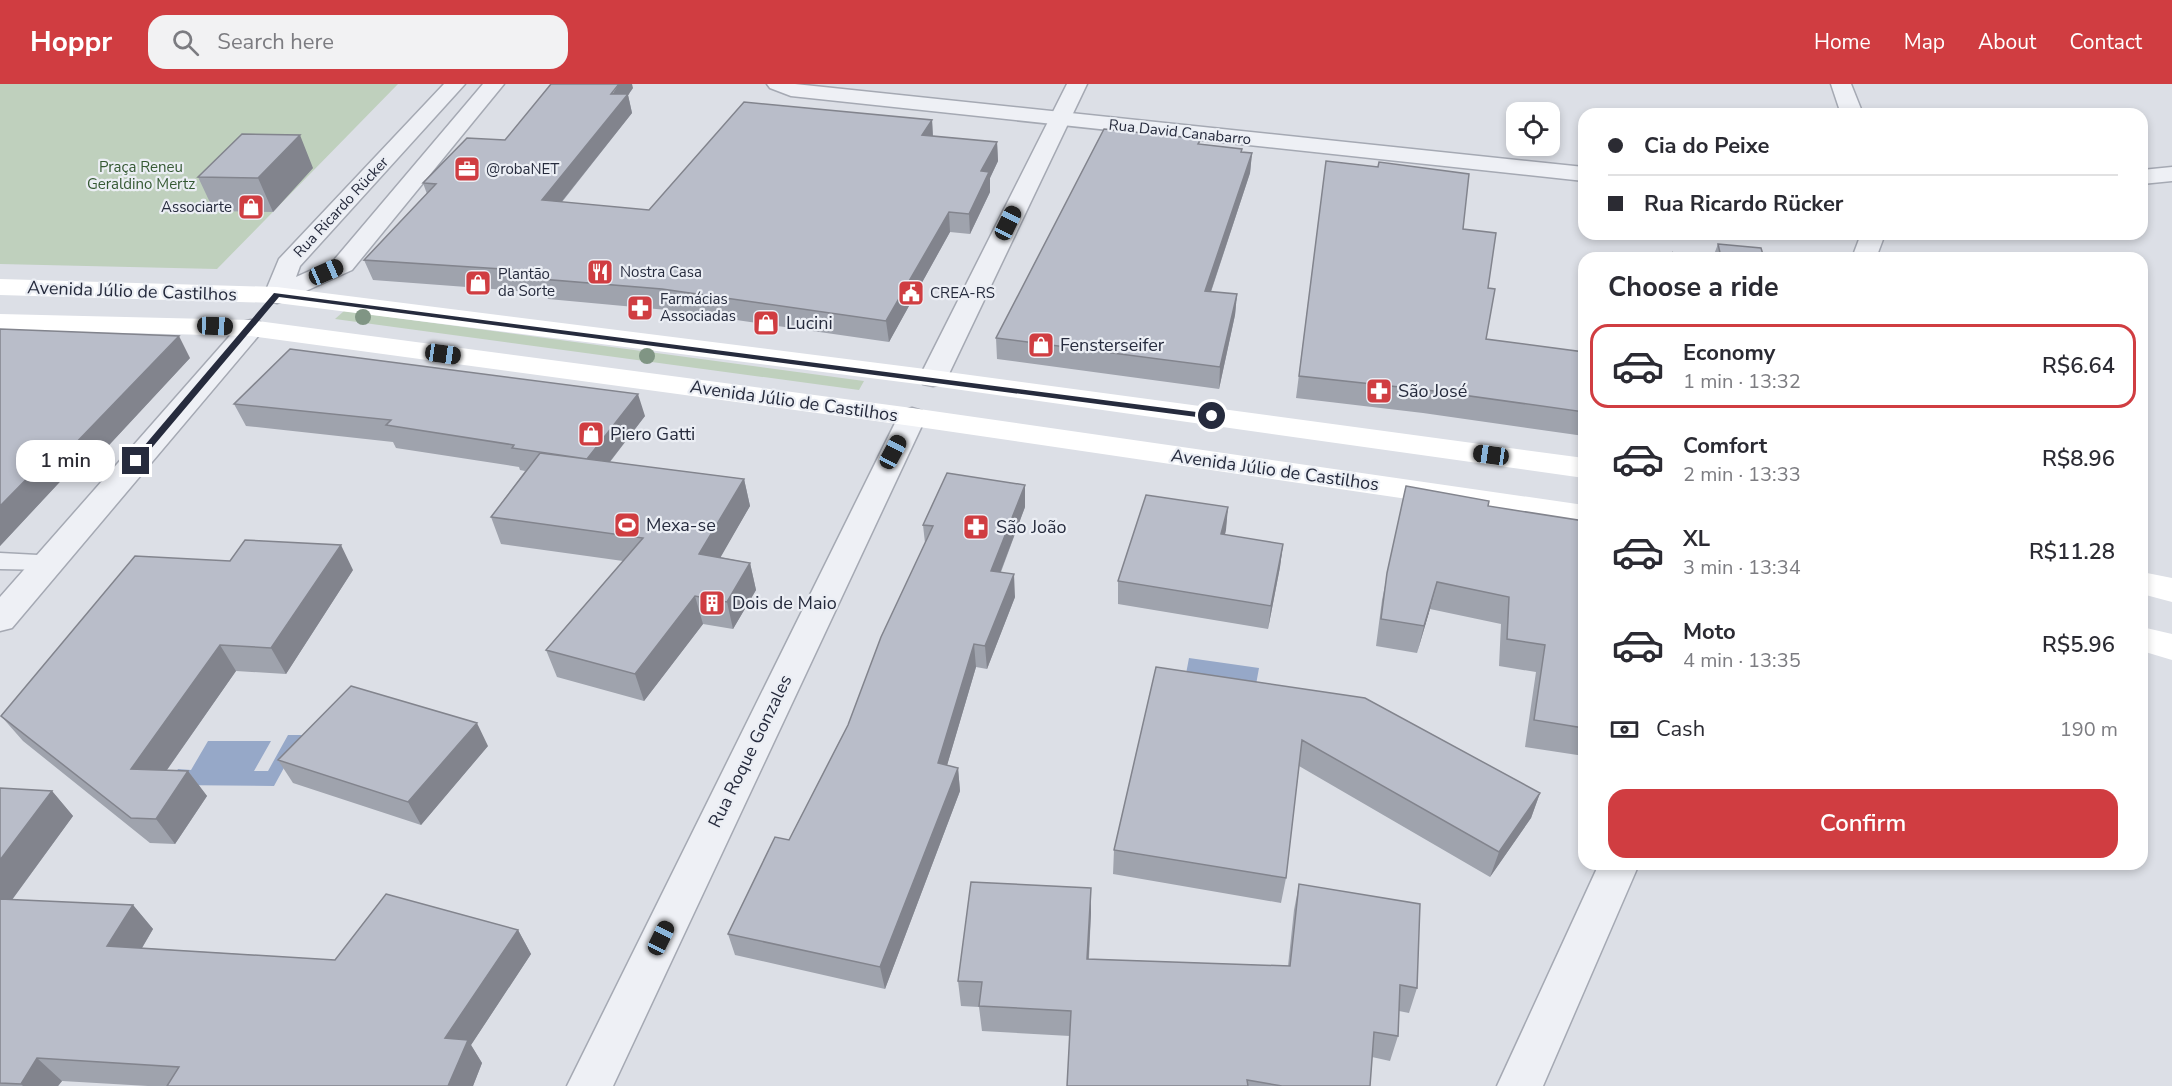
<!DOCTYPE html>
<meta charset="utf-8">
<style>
:root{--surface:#fff;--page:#f2f2f3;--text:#2b2b33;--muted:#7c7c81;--line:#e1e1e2;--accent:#d03d41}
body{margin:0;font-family:"Nunito Sans",sans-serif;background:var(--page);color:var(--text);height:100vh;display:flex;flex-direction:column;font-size:22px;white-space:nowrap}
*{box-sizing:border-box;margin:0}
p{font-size:20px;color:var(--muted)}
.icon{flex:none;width:33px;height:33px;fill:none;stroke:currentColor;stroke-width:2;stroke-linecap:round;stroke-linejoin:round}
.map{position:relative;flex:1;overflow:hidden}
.drawer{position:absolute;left:1578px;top:168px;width:570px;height:618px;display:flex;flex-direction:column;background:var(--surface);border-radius:18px;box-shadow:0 3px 9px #0003}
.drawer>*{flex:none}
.top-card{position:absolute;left:1578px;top:24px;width:570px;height:132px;border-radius:18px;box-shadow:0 3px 9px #0003;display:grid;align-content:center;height:132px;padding:0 30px;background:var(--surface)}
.fabs{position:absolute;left:1506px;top:18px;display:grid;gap:12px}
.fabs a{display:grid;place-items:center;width:54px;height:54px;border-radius:12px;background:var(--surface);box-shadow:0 3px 9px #0003;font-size:30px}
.end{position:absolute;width:27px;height:27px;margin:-14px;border:8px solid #262b3d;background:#fff;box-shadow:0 0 0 3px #fff}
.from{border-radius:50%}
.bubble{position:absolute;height:42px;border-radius:18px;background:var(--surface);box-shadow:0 3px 9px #0003;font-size:20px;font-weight:600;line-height:42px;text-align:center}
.car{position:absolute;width:18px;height:36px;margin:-18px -9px;border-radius:8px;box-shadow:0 0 4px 2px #0007;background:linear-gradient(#222 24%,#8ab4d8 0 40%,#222 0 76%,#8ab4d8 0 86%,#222 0)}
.top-card b{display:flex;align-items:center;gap:21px;height:57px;font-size:22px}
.top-card b+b{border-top:2px solid var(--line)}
.top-card i{width:15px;height:15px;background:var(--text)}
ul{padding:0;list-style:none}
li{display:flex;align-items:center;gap:18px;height:84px;margin:0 12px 9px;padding:0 18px;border:3px solid transparent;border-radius:18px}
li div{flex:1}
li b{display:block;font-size:22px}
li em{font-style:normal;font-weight:600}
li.on{border-color:var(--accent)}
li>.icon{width:54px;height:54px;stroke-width:1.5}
h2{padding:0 30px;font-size:27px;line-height:72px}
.pay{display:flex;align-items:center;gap:15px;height:66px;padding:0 30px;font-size:22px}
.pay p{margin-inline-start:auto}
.action{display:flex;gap:12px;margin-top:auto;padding:12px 30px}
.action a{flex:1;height:69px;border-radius:18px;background:var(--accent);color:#fff;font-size:24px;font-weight:600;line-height:69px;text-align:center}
header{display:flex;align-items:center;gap:36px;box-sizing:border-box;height:84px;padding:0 30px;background:var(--accent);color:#fff}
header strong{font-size:28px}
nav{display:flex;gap:33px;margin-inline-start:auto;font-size:21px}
.search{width:420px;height:54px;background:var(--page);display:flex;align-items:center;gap:15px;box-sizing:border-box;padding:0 21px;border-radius:18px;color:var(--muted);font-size:22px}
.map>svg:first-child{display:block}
.green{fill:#bfd0bd}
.water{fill:#96a8c8}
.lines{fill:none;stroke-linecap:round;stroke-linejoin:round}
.service-casing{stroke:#a5a9b3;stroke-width:3}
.minor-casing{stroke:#a5a9b3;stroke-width:3}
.tertiary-casing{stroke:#a5a9b3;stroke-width:3}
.service{fill:#eef0f5;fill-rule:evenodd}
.minor{fill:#eef0f5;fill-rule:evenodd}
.tertiary{fill:#eef0f5;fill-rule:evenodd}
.secondary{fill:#fff;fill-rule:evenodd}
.tree{fill:#809584}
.wall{fill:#9fa3ad}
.shaded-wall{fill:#82848d}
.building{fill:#b9bdc9;stroke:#82848d;stroke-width:1.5}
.route{fill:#262b3d}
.labels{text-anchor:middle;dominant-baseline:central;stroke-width:4.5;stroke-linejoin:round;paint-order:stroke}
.far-street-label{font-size:15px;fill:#262b3d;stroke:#ebeef4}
.far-park-label{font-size:15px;fill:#355933;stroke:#ebeef4}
.far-poi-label{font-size:15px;fill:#262b3d;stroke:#ebeef4;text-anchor:start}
.street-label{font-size:18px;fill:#262b3d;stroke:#ebeef4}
.poi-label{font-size:18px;fill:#262b3d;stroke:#ebeef4;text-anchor:start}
</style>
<header>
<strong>Hoppr</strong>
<div class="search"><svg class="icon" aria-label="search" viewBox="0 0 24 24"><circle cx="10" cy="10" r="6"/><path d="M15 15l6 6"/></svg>Search here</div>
<nav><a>Home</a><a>Map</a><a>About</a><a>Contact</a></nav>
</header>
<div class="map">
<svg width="2172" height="1002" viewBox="0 0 2172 1002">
<rect width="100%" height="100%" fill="#dcdfe6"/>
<path class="green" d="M0,0H398L217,185L0,180Z
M344,227L864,297L859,306L335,235Z"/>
<path class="water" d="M1189,574L1259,584L1255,606L1185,595Z
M288,651H302L274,702L169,701L178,685L191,686L208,657H271L254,687H268Z"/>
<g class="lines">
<defs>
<path id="service" d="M0,469L57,472L61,478L57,484L49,486L0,485Z"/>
<path id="minor" d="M1067,0H1087L947,294L943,300L933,302L923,300L919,294Z
M1831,0H1851L1863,30H1841Z
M1861,150H1885L1876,174H1852Z
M251,236L260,238L264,244L260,250L12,544L0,547V513L242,238Z
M912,324L922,327L926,333L613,1002H567L898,333L902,327Z"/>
<path id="tertiary" d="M444,0H465L300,182L296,193L334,176L483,0H504L352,186L286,216L277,219L268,216L264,211L279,175Z
M767,0H795L1584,83V97L791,12L770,4Z
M2172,83V97L2142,100V86Z
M1599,780H1639L1543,1002H1497Z"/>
</defs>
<use href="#service" class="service-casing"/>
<use href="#minor" class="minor-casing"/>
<use href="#tertiary" class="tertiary-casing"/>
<use href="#service" class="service"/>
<use href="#minor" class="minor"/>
<use href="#tertiary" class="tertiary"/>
<path class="secondary" d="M0,195L277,203L933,286L1584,374V394L933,302L277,219L0,211Z
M0,230L251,236L912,324L1584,421V441L912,342L251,252L0,246Z
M2142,488L2172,494V518L2142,510Z
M2142,543L2172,550V576L2142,567Z"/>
</g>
<g class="tree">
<circle cx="363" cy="233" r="8"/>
<circle cx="647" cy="272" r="8"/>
</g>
<path class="wall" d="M633,4L628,11L632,29L562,118L649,126L932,36L933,52L997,58L998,77L990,94V108L970,150L950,148L889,258L667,226L548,215L546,209L373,196L364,176L427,110L423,99L505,56Z
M1200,60L1242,65V68L1252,69L1250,89L1211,208L1237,210L1235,231L1219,305L997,275L996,254Z
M1326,77L1463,145L1488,204L1486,255L1582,268L1584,261V352L1423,329L1296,314Z
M313,84L273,128L214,127L198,93Z
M1718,160L1764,174H1684L1685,170L1713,173Z
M0,245L190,274L84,388L70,387L0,462Z
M234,320L645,332L610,378L744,395L750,422L720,473L750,479L756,506L733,545L703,540L644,617L557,593L546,566L623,477L501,460L491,433L525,387L520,386L519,383L396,364L393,358L246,342Z
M1406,402L1488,422L1584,437V672L1525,663L1536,588L1499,582L1501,540L1430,525L1417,569L1376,562L1382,516Z
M1025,423L1001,488L1015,513L987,585L976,583L947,681L958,684L960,707L885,905L735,871L728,850L789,756L848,641L925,459L923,441Z
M1228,423L1225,451L1283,460L1280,483L1268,545L1118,520V497Z
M353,486L286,590L236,587L167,686L188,687L207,712L175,760L150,759L23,657L1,632Z
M1156,583L1540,709L1531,734L1490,793L1299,682L1286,794L1281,819L1113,790L1114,766Z
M488,662L421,741L293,699L278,676Z
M0,704L52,707L73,732L12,816L133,821L153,845L142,864L335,876L518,846L531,870L471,961L482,979L473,1002H148L62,997L58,1002H0Z
M1299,800L1417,904L1409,929L1399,927L1398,952L1390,977L1372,973L1370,1002H1067L1070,952L982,947L979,923L961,922L958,897L1091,829L1089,875L1288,882L1294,826Z"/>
<path class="shaded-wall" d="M619,0H632L633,4L628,11L632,29L547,136L542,116Z
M932,36L933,55L922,51Z
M300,51L313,84L273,128L258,94Z
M997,58L998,77L990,94V108L970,150L969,130L981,87Z
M1252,69L1250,89L1204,228L1205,207Z
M949,128L950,148L889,258L886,237Z
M1237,210L1235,231L1219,305L1220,283Z
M179,252L190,274L84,388L70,365Z
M638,310L645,332L594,398L587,375Z
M56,365L70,387L0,462V422Z
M744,395L750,422L707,497L699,470Z
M1025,401V423L992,510L991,487Z
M1228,423L1226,446L1219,473L1221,450Z
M1283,460L1280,483L1268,545L1271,522Z
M341,461L353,486L286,590L271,564Z
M750,479L756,506L733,545L727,518Z
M1014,490L1015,513L987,585L985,562Z
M1437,498L1430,525L1417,569L1424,542Z
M695,512L703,540L644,617L635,590Z
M974,560L976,583L941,702L938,679Z
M220,561L236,587L150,710L131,685Z
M477,639L488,662L421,741L408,718Z
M958,684L960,707L885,905L880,883Z
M188,687L207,712L175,760L156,735Z
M52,707L73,732L0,832V776Z
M1540,709L1531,734L1490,793L1499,768Z
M1091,804V829L1087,900V875Z
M133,821L153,845L129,886L107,862Z
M518,846L531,870L471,961L482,979L473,1002H448L445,954Z
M37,974L62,997L58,1002H23L21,1000Z"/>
<path class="building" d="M551,0H619L611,10H628L542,116L649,126L744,18L932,36L922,51L997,58L981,87L989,88L969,130L949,128L886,237L662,205L541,195L547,188L364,176L436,100L423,99L467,54L505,56Z
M1104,45L1201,55L1198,60L1242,65L1241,68L1252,69L1205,207L1237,210L1220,283L996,254Z
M242,50L300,51L258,94L198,93Z
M1326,77L1378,83L1379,78L1469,90L1463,145L1496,149L1488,204L1495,205L1486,255L1584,268V328L1427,306L1299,292Z
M1718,160L1761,164L1764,174H1686L1685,170L1721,173Z
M1672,169L1673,174H1668Z
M0,245L179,252L70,365H56L0,422Z
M290,265L638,310L587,375L512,364L514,361L386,341L391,336L234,320Z
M540,369L744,395L699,470L750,479L727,518L695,512L635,590L546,566L643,454L491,433Z
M947,389L1025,401L991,487L1014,490L985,562L974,560L938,679L958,684L880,883L728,850L775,753L789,756L848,641L881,553L933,442L923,441Z
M1406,402L1489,417L1488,422L1584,437V644L1534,636L1545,561L1507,555L1509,513L1437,498L1424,542L1381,535L1387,489Z
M1146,411L1228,423L1221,450L1283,460L1271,522L1118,497Z
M245,456L341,461L271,564L220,561L131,685L188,687L156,735L131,734L1,632L135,472L230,477Z
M1156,583L1365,614L1540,709L1499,768L1302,656L1286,794L1114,766Z
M351,602L477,639L408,718L278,676Z
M0,704L52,707L0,776Z
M971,798L1091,804L1087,875L1290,882L1299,800L1420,820L1417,904L1400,901L1398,952L1374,948L1370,1002H1282L1247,996L1248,1002H1067L1071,927L979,922L982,898L958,897Z
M386,810L518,846L445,954L468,956L448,1002H167L179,983L37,974L21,1000L0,999V815L133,821L107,862L335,876Z"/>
<path class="route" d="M274,209L1212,330L1216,332L1212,335L279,213L139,379H133V375Z"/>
<defs>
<symbol id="office-square" viewBox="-11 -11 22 22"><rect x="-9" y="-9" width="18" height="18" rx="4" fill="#d03d41" stroke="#ebeef4"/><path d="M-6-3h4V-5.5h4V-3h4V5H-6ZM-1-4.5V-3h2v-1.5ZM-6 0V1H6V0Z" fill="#fff"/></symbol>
<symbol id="shop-square" viewBox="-11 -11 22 22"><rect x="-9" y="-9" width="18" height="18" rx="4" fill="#d03d41" stroke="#ebeef4"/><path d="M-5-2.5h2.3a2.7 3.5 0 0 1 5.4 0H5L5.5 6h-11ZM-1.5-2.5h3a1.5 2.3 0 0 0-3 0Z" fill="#fff"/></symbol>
<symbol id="restaurant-square" viewBox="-11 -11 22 22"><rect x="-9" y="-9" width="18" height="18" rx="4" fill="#d03d41" stroke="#ebeef4"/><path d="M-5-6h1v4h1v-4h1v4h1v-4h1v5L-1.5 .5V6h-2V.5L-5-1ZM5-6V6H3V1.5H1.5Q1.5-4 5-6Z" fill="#fff"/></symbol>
<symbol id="civic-square" viewBox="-11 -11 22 22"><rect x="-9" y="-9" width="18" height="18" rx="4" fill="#d03d41" stroke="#ebeef4"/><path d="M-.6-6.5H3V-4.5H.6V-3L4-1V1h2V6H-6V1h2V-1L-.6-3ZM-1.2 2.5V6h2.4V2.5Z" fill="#fff"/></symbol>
<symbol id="pharmacy-square" viewBox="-11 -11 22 22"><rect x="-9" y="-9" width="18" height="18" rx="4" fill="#d03d41" stroke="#ebeef4"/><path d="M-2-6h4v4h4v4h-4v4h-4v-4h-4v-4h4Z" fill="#fff"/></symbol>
<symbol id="stadium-square" viewBox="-11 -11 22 22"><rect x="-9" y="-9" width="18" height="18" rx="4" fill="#d03d41" stroke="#ebeef4"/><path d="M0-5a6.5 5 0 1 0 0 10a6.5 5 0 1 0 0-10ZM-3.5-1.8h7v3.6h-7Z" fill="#fff"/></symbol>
<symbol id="building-square" viewBox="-11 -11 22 22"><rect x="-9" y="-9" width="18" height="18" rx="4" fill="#d03d41" stroke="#ebeef4"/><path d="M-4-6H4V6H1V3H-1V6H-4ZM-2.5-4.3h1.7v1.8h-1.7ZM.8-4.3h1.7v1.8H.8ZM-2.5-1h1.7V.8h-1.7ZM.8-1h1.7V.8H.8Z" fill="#fff"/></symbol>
</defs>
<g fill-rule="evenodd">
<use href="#office-square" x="452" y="70" width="30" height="30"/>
<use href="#shop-square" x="236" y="108" width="30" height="30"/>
<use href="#restaurant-square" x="585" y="173" width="30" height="30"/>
<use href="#shop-square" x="463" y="184" width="30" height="30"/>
<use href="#civic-square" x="896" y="194" width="30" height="30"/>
<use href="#pharmacy-square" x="625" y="209" width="30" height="30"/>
<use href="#shop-square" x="751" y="224" width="30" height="30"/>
<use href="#shop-square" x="1026" y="246" width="30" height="30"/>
<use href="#pharmacy-square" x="1364" y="292" width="30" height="30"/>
<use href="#shop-square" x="576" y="335" width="30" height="30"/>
<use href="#stadium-square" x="612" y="426" width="30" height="30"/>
<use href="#pharmacy-square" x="961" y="428" width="30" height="30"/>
<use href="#building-square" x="697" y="504" width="30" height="30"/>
</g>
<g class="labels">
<g class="far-street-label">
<text transform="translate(1180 48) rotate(6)">Rua David Canabarro</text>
<text transform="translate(341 123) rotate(-47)">Rua Ricardo Rücker</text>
</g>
<g class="far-park-label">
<text x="141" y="83">Praça Reneu<tspan x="141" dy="17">Geraldino Mertz</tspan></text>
</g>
<g class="far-poi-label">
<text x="486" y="85">@robaNET</text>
<text x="232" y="123" text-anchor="end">Associarte</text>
<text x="620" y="188">Nostra Casa</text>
<text x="498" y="190">Plantão<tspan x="498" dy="17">da Sorte</tspan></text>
<text x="930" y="209">CREA-RS</text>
<text x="660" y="215">Farmácias<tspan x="660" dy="17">Associadas</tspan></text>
</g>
<g class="street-label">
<text transform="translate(132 207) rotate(2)">Avenida Júlio de Castilhos</text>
<text transform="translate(794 317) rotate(8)">Avenida Júlio de Castilhos</text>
<text transform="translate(1275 386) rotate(8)">Avenida Júlio de Castilhos</text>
<text transform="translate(750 667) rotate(-64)">Rua Roque Gonzales</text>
</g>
<g class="poi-label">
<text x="786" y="239">Lucini</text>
<text x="1060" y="261">Fensterseifer</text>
<text x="1398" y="307">São José</text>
<text x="610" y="350">Piero Gatti</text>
<text x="646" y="441">Mexa-se</text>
<text x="996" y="443">São João</text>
<text x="732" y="519">Dois de Maio</text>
</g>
</g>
</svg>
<div class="fabs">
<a><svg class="icon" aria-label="locate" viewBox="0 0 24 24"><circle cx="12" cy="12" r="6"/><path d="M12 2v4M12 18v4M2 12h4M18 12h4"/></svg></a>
</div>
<i class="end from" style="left:1212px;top:332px"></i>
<i class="end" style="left:136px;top:377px"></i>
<div class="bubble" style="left:16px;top:356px;width:99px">1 min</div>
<i class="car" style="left:1008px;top:139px;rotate:26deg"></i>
<i class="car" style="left:326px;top:188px;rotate:66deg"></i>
<i class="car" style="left:215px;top:242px;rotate:92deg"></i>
<i class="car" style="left:443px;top:270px;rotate:98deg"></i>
<i class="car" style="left:893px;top:368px;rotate:28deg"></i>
<i class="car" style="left:1491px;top:371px;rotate:278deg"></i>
<i class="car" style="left:661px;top:854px;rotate:26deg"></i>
<div class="top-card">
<b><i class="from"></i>Cia do Peixe</b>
<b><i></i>Rua Ricardo Rücker</b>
</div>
<section class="drawer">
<h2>Choose a ride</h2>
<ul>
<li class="on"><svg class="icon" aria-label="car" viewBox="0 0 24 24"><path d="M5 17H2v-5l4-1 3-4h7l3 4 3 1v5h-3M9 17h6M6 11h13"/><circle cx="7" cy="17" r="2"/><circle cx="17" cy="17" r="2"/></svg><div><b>Economy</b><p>1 min · 13:32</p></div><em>R$6.64</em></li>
<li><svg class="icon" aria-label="car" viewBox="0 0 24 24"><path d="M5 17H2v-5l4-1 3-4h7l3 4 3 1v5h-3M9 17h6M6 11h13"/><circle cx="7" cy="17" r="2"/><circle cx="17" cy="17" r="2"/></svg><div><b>Comfort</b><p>2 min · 13:33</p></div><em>R$8.96</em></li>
<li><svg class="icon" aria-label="car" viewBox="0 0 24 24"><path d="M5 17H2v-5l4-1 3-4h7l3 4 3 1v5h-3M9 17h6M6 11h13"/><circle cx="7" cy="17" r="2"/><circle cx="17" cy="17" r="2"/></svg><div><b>XL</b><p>3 min · 13:34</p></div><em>R$11.28</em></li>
<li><svg class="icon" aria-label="car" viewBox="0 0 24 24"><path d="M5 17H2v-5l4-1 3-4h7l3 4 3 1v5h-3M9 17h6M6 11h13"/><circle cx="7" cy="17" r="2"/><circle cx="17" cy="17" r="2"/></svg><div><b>Moto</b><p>4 min · 13:35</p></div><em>R$5.96</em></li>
</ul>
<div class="pay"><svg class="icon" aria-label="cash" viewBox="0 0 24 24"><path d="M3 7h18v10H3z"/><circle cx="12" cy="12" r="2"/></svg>Cash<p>190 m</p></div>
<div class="action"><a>Confirm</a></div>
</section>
</div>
